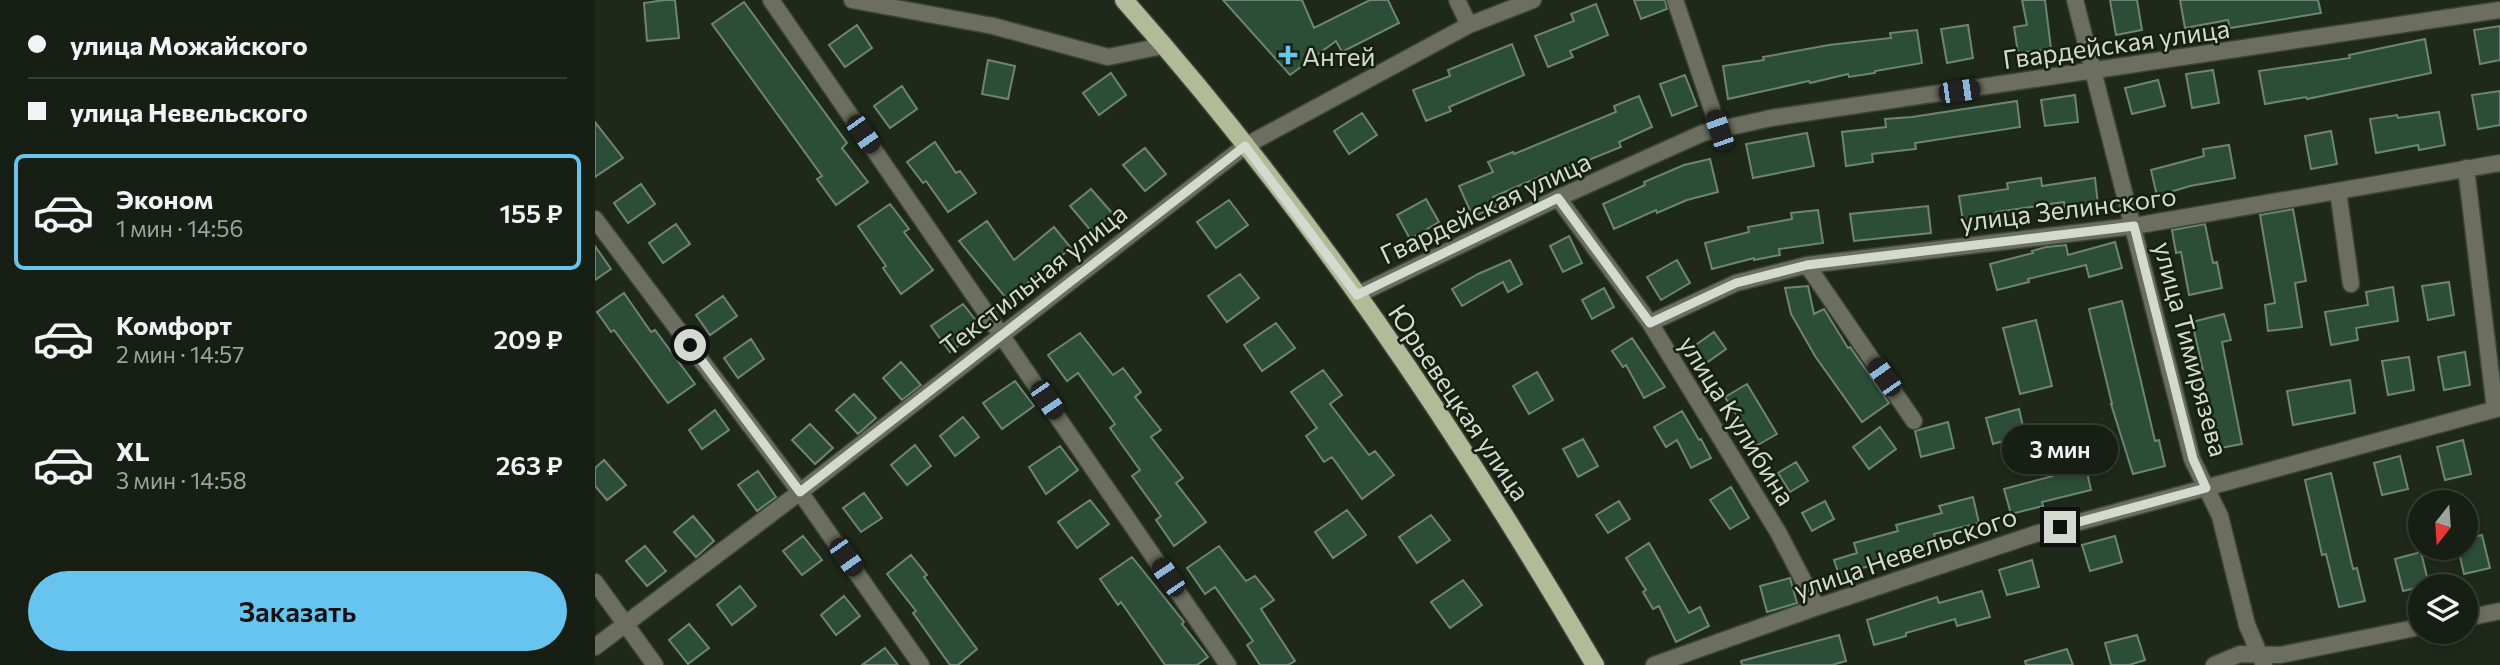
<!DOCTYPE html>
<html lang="ru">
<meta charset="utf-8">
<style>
:root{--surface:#171f14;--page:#242c22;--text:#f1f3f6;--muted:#9ea2a0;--line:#363d34;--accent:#67c4ef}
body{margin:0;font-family:Commissioner,sans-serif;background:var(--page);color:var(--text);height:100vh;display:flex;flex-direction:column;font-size:26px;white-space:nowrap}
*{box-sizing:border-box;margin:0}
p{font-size:23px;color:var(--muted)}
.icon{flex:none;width:38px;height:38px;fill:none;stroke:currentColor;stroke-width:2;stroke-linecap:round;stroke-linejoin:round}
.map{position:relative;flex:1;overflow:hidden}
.panel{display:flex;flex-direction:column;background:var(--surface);width:595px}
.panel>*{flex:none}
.guide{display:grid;align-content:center;height:154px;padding:0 28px;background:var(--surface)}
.needle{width:46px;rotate:197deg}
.fabs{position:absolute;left:1813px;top:490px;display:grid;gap:14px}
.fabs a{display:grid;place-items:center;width:70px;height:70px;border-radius:50%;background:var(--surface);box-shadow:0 4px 10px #0003,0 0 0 2px var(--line);font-size:35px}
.end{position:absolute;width:32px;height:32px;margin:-16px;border:9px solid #d3dacf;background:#111;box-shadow:0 0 0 4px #111}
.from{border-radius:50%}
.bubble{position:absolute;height:49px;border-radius:24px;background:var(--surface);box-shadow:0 4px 10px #0003,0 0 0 2px var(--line);font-size:23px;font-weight:600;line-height:49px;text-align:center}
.car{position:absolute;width:21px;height:42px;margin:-21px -10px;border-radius:9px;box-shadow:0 0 5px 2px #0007;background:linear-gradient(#222 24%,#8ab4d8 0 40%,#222 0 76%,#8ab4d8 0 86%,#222 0)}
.guide b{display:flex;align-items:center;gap:24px;height:66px;font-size:26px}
.guide b+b{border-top:2px solid var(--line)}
.guide i{width:18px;height:18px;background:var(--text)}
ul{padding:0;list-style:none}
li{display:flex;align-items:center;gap:21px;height:116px;margin:0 14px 10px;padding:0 14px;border:4px solid transparent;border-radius:10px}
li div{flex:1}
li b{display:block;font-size:26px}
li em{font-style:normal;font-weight:600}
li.selected{border-color:var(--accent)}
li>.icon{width:63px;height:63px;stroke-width:1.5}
.cta{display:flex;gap:14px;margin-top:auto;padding:14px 28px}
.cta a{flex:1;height:80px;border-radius:42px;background:var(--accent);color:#111;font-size:28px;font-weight:600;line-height:80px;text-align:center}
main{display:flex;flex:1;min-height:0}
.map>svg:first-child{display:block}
.building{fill:#2c4e38;stroke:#6f8475;stroke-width:2}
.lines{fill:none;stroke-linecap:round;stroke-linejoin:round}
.minor-casing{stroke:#3c4537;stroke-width:19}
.major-casing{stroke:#3c4537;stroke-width:21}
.minor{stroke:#6c6f5f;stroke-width:16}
.major{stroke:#b3ba98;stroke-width:18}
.route{stroke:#d3dacf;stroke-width:9}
.poi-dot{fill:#67c4ef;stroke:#152010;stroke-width:2.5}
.labels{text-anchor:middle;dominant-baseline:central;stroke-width:5;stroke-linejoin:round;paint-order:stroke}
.street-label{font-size:26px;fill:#d3dacf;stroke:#152010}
.poi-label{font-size:26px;fill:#d3dacf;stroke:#152010;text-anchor:start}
</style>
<main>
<section class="panel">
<div class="guide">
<b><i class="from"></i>улица Можайского</b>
<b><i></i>улица Невельского</b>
</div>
<ul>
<li class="selected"><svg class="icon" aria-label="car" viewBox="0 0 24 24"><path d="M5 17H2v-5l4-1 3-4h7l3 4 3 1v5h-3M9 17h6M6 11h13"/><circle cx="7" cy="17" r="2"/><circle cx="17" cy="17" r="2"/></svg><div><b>Эконом</b><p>1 мин · 14:56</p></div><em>155 ₽</em></li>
<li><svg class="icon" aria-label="car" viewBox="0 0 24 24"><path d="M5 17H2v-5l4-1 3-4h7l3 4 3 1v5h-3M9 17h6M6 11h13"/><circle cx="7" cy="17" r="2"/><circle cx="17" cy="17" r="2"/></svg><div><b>Комфорт</b><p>2 мин · 14:57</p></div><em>209 ₽</em></li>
<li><svg class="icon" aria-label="car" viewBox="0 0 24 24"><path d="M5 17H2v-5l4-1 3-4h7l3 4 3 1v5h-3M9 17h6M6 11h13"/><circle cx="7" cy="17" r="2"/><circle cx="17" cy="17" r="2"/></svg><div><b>XL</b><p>3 мин · 14:58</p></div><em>263 ₽</em></li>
</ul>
<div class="cta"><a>Заказать</a></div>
</section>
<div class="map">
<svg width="1905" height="665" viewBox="0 0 1905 665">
<rect width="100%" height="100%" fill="#1f291a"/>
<path class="building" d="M70,0H80L84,38L52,41L49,3Z
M628,0H707L719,28L775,0H793L804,23L747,52L741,41L695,75Z
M1039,0H1070L1072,9L1046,19Z
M1427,0H1450L1456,49L1423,53L1419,27L1432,25Z
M1515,0H1542L1547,30L1521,35Z
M1585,0H1723L1726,13L1635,28L1633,20L1590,28Z
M149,2L252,143L247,148L273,182L241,205L222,179L227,176L117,24Z
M1001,4L1013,35L975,51L978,57L953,67L940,36L979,21L976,14Z
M262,25L277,48L250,67L234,45Z
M1373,25L1378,58L1352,63L1346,29Z
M1905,26V60L1885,64L1879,30Z
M1322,30L1327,63L1280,71V73L1254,77L1253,74L1215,83L1214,81L1133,99L1128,66L1169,60L1168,57L1234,45L1296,38L1295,33Z
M1830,39L1836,73L1712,99L1711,97L1670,104L1664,71L1755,58L1754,55Z
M917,44L929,75L854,107L856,111L831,121L818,90L855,76L853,70Z
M393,60L420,66L413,99L387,94Z
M1618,70L1624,103L1597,108L1591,74Z
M516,73L531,95L504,115L488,93Z
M1090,75L1102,106L1077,116L1065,84Z
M1563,80L1570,106L1537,114L1530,88Z
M307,86L322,109L295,128L279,106Z
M1905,91V125L1883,129L1877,95Z
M1480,95L1483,122L1450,126L1446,100Z
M1044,96L1057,127L1024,142L1026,147L954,176L953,173L898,197L902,206L878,217L864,186L898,172L893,162L918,152L919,154L1021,112L1019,106Z
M1422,101L1425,127L1320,143L1321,149L1277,154L1278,162L1251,166L1247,132L1291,127L1290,119L1317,117Z
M1844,112L1850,145L1824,150L1823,145L1781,153L1775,119L1802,115L1803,118Z
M767,113L782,135L754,154L739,131Z
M0,122L28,158L0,177Z
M1736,131L1742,164L1716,169L1710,136Z
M1212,133L1219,166L1158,178L1151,144Z
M340,142L361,173L365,171L381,193L353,212L331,181L328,183L312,162Z
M1634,145L1640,178L1595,186L1562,196L1556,170L1609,156L1608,149Z
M550,148L571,174L550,191L528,165Z
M1115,159L1123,192L1092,200L1062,213L1061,210L1019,229L1008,204L1050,185L1049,182L1089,165Z
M1446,178L1447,186L1500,178L1503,205L1470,209L1469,202L1401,212V218L1368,222L1364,196L1413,189L1412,183Z
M46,184L60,204L33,223L19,203Z
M496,189L518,214L497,232L475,206Z
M831,199L844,222L815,239L802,215Z
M634,200L653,225L621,248L602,222Z
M295,204L314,229L309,232L338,270L306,294L288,268L291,266L263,226Z
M1333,206L1336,233L1259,241L1255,214Z
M1698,209L1711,281L1700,283L1707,327L1673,331L1670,305L1680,303L1665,215Z
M1223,210L1228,243L1184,249L1185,255L1159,260V258L1117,269L1110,243L1154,232L1153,227L1197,219L1196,213Z
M392,221L419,260L459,227L476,248L433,283L436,287L416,304L364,241Z
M81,224L95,244L68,263L54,243Z
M1610,224L1618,263L1622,262L1627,288L1594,295L1586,252L1581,253L1577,230Z
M974,236L987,263L968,272L955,246Z
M1520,242L1527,268L1494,277L1491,265L1433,279L1434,282L1402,290L1395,264L1438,253L1437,251L1451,247L1471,245L1473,255Z
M0,246L16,269L0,280Z
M915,260L927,284L913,292L908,282L867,306L857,289L883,274Z
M1082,260L1095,283L1066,300L1052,277Z
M645,274L664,298L632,322L613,296Z
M1854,282L1859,315L1833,320L1827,286Z
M1213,286L1219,314L1229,309L1253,348L1255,347L1294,403L1267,422L1220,356L1196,314L1190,288Z
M1798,287L1803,321L1761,328L1763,340L1736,345L1730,312L1773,305L1771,292Z
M1009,288L1019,307L997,319L987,300Z
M29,293L56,332L60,330L100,384L73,403L19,330L16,332L2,312Z
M128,296L142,316L115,335L101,315Z
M1527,301L1560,441L1564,440L1570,466L1538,474L1516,404H1517L1494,309Z
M368,304L387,328L355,352L336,326Z
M1629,314L1636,340L1627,342L1647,444L1620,449L1611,397L1604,398L1598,372L1608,370L1597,322Z
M1441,320L1457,386L1425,394L1408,328Z
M681,323L700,348L667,371L649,345Z
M1119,332L1131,349L1107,366L1095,349Z
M485,333L518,375L528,368L546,392L540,397L566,430L556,437L588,478L581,483L611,522L579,546L561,520L566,516L537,476L545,470L515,428L520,424L483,373L472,381L453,355Z
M1037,338L1070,387L1049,398L1031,365L1028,367L1017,351Z
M156,339L169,359L143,378L129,358Z
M1870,352L1875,385L1849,390L1843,357Z
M1814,357L1819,390L1793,395L1787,361Z
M306,362L326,385L307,400L288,378Z
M728,370L747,395L735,404L774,455L780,451L799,475L767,499L737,457L729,462L711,436L722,428L696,392Z
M942,372L958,400L934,414L918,386Z
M1755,380L1760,413L1698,425L1692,391Z
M420,381L439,406L407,429L388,403Z
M1152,384L1182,434L1161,446L1130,397Z
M259,394L281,418L263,434L241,410Z
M1424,409L1430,435L1398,444L1391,418Z
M120,410L134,430L107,449L94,430Z
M1087,411L1104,440L1106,439L1116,458L1096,468L1082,440L1071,447L1059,427Z
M368,417L384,437L360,456L345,436Z
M1353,422L1359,448L1326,457L1320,431Z
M215,424L238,448L220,464L197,440Z
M1285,427L1301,449L1274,469L1258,447Z
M988,439L1003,466L983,477L968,449Z
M1868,440L1876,474L1850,480L1842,447Z
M320,445L336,466L312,485L296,465Z
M465,446L483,470L451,494L434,467Z
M1805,456L1813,489L1787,495L1779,463Z
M9,460L31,485L12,500L0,486V468Z
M1201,462L1213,481L1195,492L1183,473Z
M1490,463L1496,490L1447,502L1448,506L1416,514L1409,489L1458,476L1457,472Z
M163,471L181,497L162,511L143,485Z
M1736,473L1758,569L1762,568L1770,601L1744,607L1731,554L1727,555L1710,480Z
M1136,487L1154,518L1135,529L1115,500Z
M269,493L287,518L266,532L248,508Z
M1378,497L1384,523L1339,534L1341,542L1297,553L1299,560L1263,569L1266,577L1247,584L1239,560L1262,553L1259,543L1303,531L1301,525L1347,513L1344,506Z
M495,500L514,524L482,548L463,522Z
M1024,501L1035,519L1013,533L1001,515Z
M1230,501L1239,519L1217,531L1207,513Z
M752,510L771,535L738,558L720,532Z
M836,515L855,540L822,563L804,537Z
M98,516L119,541L101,557L79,532Z
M1887,535L1895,568L1869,574L1863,548H1871V539Z
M208,536L227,560L207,575L188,551Z
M1520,536L1527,562L1495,571L1487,545Z
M1054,543L1094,613L1105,607L1114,626L1081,642L1064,606L1058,609L1048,592L1051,590L1031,558Z
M50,546L71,571L52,586L31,561Z
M624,546L651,581L660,576L679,600L666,609L700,661L693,665H665L652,645L658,641L620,587L610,594L592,568Z
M1826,552L1834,585L1808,591L1800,559Z
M316,555L332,575L329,577L382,649L363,665H355L318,613L321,611L292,574Z
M537,557L589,622L587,624L613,657L602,665H570L526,602L523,605L505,579Z
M1437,560L1444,587L1412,595L1404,570Z
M1195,578L1202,603L1172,612L1165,586Z
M868,580L887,605L855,628L836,602Z
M145,586L161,606L137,625L122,605Z
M1387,591L1395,617L1362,626L1360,619L1311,633V636L1279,645L1272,620L1342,597L1344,603Z
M249,596L265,616L241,635L226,615Z
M94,624L114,648L93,664L74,640Z
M1244,635L1251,661L1237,665H1147L1146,661Z
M1542,635L1550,660L1534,665H1516L1510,643Z
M290,648L303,665H267Z
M1472,649L1478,665H1431L1430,661Z"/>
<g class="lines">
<defs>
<path id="minor" d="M176,0L633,665
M257,0L398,26L513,57L568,46
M862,0L874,25
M1080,0L1124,130
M1480,0L1597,459L1625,516L1652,625L1669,665
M1871,168L1900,409
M1743,191L1756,284
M963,198L1055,323L1183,532L1222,607
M0,219L205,492L326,665
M1212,265L1319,421
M762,295L963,198L1108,133L1176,118L1905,10
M1055,323L1141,283L1212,265L1539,226L1905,163
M0,582L60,665
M1871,618L1905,611
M0,647L205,492L650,146L874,25L938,0
M1059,665L1222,607L1440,534L1905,408
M1619,665L1645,654L1685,655L1825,627"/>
<path id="major" d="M529,0C710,203 863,431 1000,665"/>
</defs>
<use href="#minor" class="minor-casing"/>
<use href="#major" class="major-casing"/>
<use href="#minor" class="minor"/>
<use href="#major" class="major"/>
</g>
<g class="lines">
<path class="route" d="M95,345L205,492L650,146L762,295L963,198L1055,323L1141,283L1212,265L1539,226L1598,459L1611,488L1465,527"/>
</g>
<path class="poi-dot" d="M689.5 44.5h7v7h7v7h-7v7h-7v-7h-7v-7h7z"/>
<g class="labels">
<g class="street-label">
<text transform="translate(1521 43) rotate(-8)">Гвардейская улица</text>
<text transform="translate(890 207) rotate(-25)">Гвардейская улица</text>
<text transform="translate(1473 208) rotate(-7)">улица Зелинского</text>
<text transform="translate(438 279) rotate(-38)">Текстильная улица</text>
<text transform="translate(1597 349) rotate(75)">улица Тимирязева</text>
<text transform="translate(865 402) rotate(56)">Юрьевецкая улица</text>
<text transform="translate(1143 420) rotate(58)">улица Кулибина</text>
<text transform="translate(1310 552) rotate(-19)">улица Невельского</text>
</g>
<g class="poi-label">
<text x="707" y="55">Антей</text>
</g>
</g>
</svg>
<div class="fabs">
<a><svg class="needle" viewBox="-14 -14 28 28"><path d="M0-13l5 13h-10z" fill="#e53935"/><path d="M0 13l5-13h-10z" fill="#9ea2a0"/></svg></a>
<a><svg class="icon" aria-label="layers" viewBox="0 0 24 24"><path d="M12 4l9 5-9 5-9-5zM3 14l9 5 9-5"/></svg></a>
</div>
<i class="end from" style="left:95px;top:345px"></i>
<i class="end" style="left:1465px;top:527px"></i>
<div class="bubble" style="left:1407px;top:425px;width:116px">3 мин</div>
<i class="car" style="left:1364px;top:91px;rotate:82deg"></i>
<i class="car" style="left:1124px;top:130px;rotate:341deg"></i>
<i class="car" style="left:268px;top:134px;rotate:145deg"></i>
<i class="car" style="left:1289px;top:377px;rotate:325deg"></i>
<i class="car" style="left:452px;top:400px;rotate:146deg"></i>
<i class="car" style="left:251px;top:557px;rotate:145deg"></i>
<i class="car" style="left:573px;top:577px;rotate:326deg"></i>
</div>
</main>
